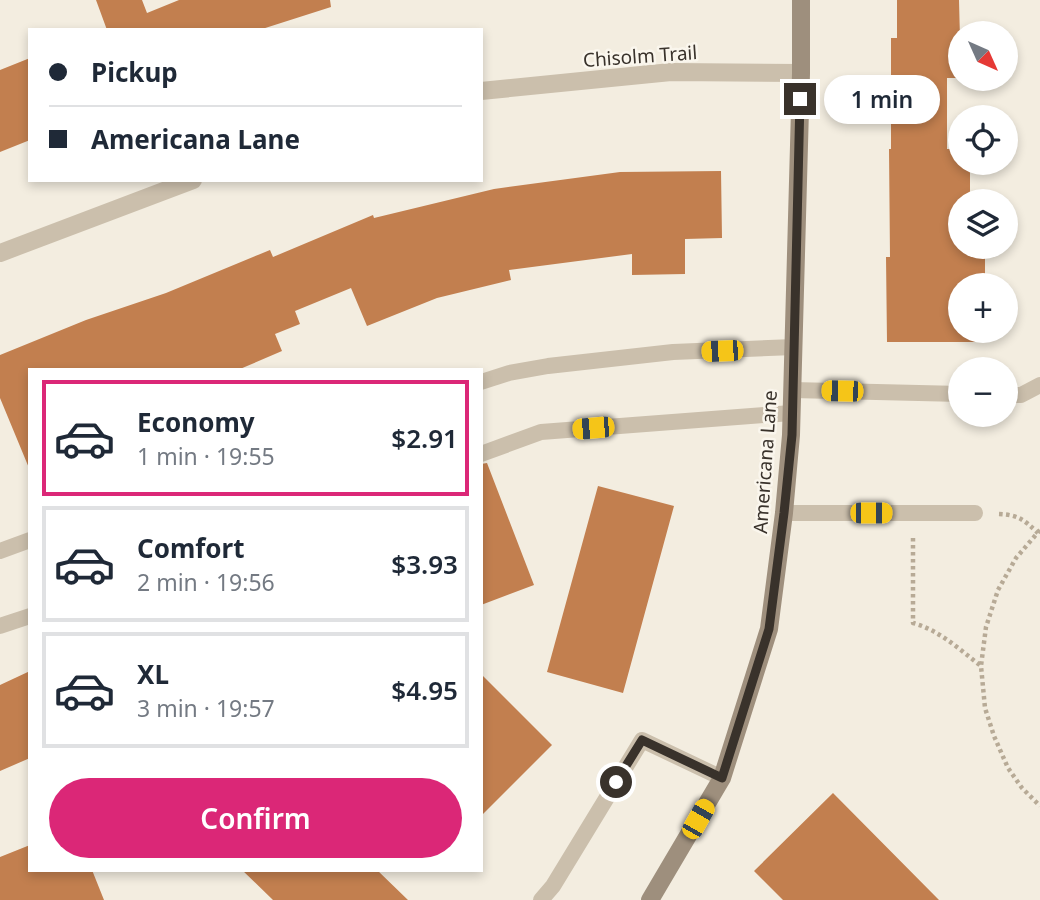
<!DOCTYPE html>
<meta charset="utf-8">
<style>
:root{--surface:#fff;--page:#f6f6f7;--text:#1f2937;--muted:#747a83;--line:#e0e1e3;--accent:#db2777}
body{margin:0;font-family:"Noto Sans",sans-serif;background:var(--page);color:var(--text);height:100vh;display:flex;flex-direction:column;font-size:26px;white-space:nowrap}
*{box-sizing:border-box;margin:0}
p{font-size:23px;color:var(--muted)}
.icon{flex:none;width:38px;height:38px;fill:none;stroke:currentColor;stroke-width:2;stroke-linecap:round;stroke-linejoin:round}
.map{position:relative;flex:1;overflow:hidden}
.drawer{position:absolute;left:28px;top:368px;width:455px;height:504px;display:flex;flex-direction:column;background:var(--surface);border-radius:0px;box-shadow:0 4px 10px #0003}
.drawer>*{flex:none}
.top-card{position:absolute;left:28px;top:28px;width:455px;height:154px;border-radius:0px;box-shadow:0 4px 10px #0003;display:grid;align-content:center;height:154px;padding:0 21px;background:var(--surface)}
.needle{width:46px;rotate:135deg}
.controls{position:absolute;left:948px;top:21px;display:grid;gap:14px}
.controls a{display:grid;place-items:center;width:70px;height:70px;border-radius:50%;background:var(--surface);box-shadow:0 4px 10px #0003;font-size:35px}
.end{position:absolute;width:32px;height:32px;margin:-16px;border:9px solid #39322b;background:#fff;box-shadow:0 0 0 4px #fff}
.from{border-radius:50%}
.bubble{position:absolute;height:49px;border-radius:24px;background:var(--surface);box-shadow:0 4px 10px #0003;font-size:23px;font-weight:600;line-height:49px;text-align:center}
.car{position:absolute;width:21px;height:42px;margin:-21px -10px;border-radius:9px;box-shadow:0 0 5px 2px #0007;background:linear-gradient(#f5c518 24%,#345 0 40%,#f5c518 0 76%,#345 0 86%,#f5c518 0)}
.top-card b{display:flex;align-items:center;gap:24px;height:66px;font-size:26px}
.top-card b+b{border-top:2px solid var(--line)}
.top-card i{width:18px;height:18px;background:var(--text)}
ul{padding:12px 0 0;list-style:none}
li{display:flex;align-items:center;gap:21px;height:116px;margin:0 14px 10px;padding:0 7px;border:4px solid var(--line);border-radius:0px}
li div{flex:1}
li b{display:block;font-size:26px}
li em{font-style:normal;font-weight:600}
li.active{border-color:var(--accent)}
li>.icon{width:63px;height:63px;stroke-width:1.5}
.cta{display:flex;gap:14px;margin-top:auto;padding:14px 21px}
.cta a{flex:1;height:80px;border-radius:42px;background:var(--accent);color:#fff;font-size:28px;font-weight:600;line-height:80px;text-align:center}
.map>svg:first-child{display:block}
.building{fill:#c27f4f}
.lines{fill:none;stroke-linecap:round;stroke-linejoin:round}
.path{stroke:#b7aa96;stroke-width:4.5;stroke-dasharray:3.5 3.5;stroke-linecap:butt}
.lane{stroke:#cbbfac;stroke-width:16}
.street{stroke:#cbbfac;stroke-width:18}
.secondary{stroke:#9e8f7d;stroke-width:18}
.route{stroke:#39322b;stroke-width:9}
.labels{text-anchor:middle;dominant-baseline:central;stroke-width:5;stroke-linejoin:round;paint-order:stroke}
.street-label{font-size:19px;fill:#39322b;stroke:#faf6ed}
</style>
<div class="map">
<svg width="1040" height="900" viewBox="0 0 1040 900">
<rect width="100%" height="100%" fill="#f3ede0"/>
<path class="building" d="M96,0H142L147,13L179,0H330L331,7L259,30H107Z
M897,0H959L961,78H947V149H961V163H970V201H961V247H969V256H985V285H961V331H984V342H887L886,257H890L889,149H891V38H897Z
M30,58V140L0,152V70Z
M721,171L722,238L685,239V274L632,275V254L509,270L511,280L437,298L367,326L351,288L295,311L300,324L275,334L282,351L240,369H30L29,468L0,398V355L86,320L166,293L270,250L273,257L373,215L374,218L494,189L620,172Z
M487,463L534,585L481,605V464Z
M598,486L674,506L623,693L547,672Z
M30,671V758L0,771V685Z
M481,674L552,745L481,816Z
M833,793L939,900H783L754,871Z
M30,845V870H92L104,900H0V857Z
M242,870H377L408,900H273Z"/>
<g class="lines">
<path class="path" d="M999,514C1019,515 1024,520 1038,533
M1040,530L1016,558L998,590L986,627L981,666L985,708L994,736L1008,768L1022,788L1040,806
M913,538V623C939,630 959,649 981,666"/>
<path class="lane" d="M481,382L509,373L548,366L673,352L794,347
M792,390L961,394
M1006,395H1021L1040,385
M481,454L541,432L791,413
M784,513H975
M0,551L30,540
M0,626L30,616
M541,900L553,886L642,740L722,778"/>
<path class="street" d="M481,91L671,72L801,73
M0,253L193,180"/>
<path class="secondary" d="M650,900L722,778L769,629L784,513L791,435L801,73V0"/>
</g>
<g class="lines">
<path class="route" d="M616,782L642,740L722,778L769,629L784,513L792,435L800,99"/>
</g>
<g class="labels">
<g class="street-label">
<text transform="translate(640 56) rotate(-4)">Chisolm Trail</text>
<text transform="translate(765 462) rotate(-86)">Americana Lane</text>
</g>
</g>
</svg>
<div class="controls">
<a><svg class="needle" viewBox="-14 -14 28 28"><path d="M0-13l5 13h-10z" fill="#e53935"/><path d="M0 13l5-13h-10z" fill="#747a83"/></svg></a>
<a><svg class="icon" aria-label="locate" viewBox="0 0 24 24"><circle cx="12" cy="12" r="6"/><path d="M12 2v4M12 18v4M2 12h4M18 12h4"/></svg></a>
<a><svg class="icon" aria-label="layers" viewBox="0 0 24 24"><path d="M12 4l9 5-9 5-9-5zM3 14l9 5 9-5"/></svg></a>
<a>+</a>
<a>−</a>
</div>
<i class="end from" style="left:616px;top:782px"></i>
<i class="end" style="left:800px;top:99px"></i>
<div class="bubble" style="left:824px;top:75px;width:116px">1 min</div>
<i class="car" style="left:722px;top:351px;rotate:268deg"></i>
<i class="car" style="left:842px;top:391px;rotate:271deg"></i>
<i class="car" style="left:593px;top:428px;rotate:265deg"></i>
<i class="car" style="left:871px;top:513px;rotate:90deg"></i>
<i class="car" style="left:698px;top:819px;rotate:30deg"></i>
<div class="top-card">
<b><i class="from"></i>Pickup</b>
<b><i></i>Americana Lane</b>
</div>
<section class="drawer">
<ul>
<li class="active"><svg class="icon" aria-label="car" viewBox="0 0 24 24"><path d="M5 17H2v-5l4-1 3-4h7l3 4 3 1v5h-3M9 17h6M6 11h13"/><circle cx="7" cy="17" r="2"/><circle cx="17" cy="17" r="2"/></svg><div><b>Economy</b><p>1 min · 19:55</p></div><em>$2.91</em></li>
<li><svg class="icon" aria-label="car" viewBox="0 0 24 24"><path d="M5 17H2v-5l4-1 3-4h7l3 4 3 1v5h-3M9 17h6M6 11h13"/><circle cx="7" cy="17" r="2"/><circle cx="17" cy="17" r="2"/></svg><div><b>Comfort</b><p>2 min · 19:56</p></div><em>$3.93</em></li>
<li><svg class="icon" aria-label="car" viewBox="0 0 24 24"><path d="M5 17H2v-5l4-1 3-4h7l3 4 3 1v5h-3M9 17h6M6 11h13"/><circle cx="7" cy="17" r="2"/><circle cx="17" cy="17" r="2"/></svg><div><b>XL</b><p>3 min · 19:57</p></div><em>$4.95</em></li>
</ul>
<div class="cta"><a>Confirm</a></div>
</section>
</div>
